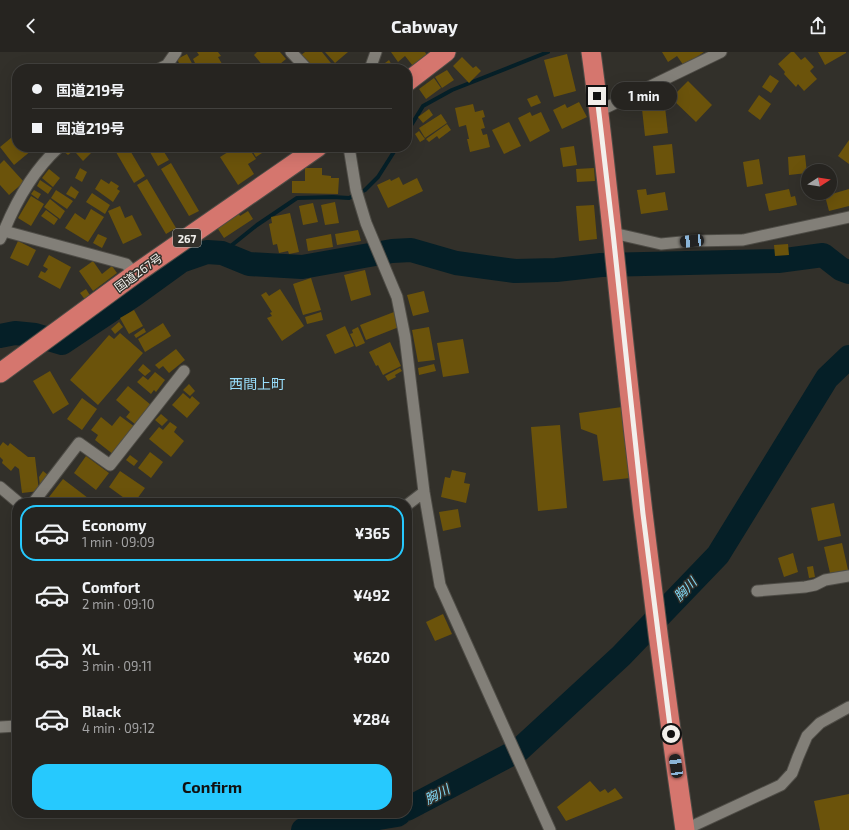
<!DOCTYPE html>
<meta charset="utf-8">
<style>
:root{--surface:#262420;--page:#2e2c29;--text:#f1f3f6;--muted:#a4a4a5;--line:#42413e;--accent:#26c9fe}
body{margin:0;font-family:"Exo 2","Noto Sans JP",sans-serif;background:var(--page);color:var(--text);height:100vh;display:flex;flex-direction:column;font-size:15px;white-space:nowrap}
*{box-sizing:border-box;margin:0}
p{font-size:13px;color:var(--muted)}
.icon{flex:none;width:22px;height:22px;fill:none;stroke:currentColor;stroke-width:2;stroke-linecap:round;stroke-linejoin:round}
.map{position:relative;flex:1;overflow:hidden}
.sheet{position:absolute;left:12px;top:446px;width:400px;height:320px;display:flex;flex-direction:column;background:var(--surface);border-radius:16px;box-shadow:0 4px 16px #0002,0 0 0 1px var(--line)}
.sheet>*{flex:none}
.guide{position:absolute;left:12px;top:12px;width:400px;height:88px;border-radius:16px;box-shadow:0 4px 16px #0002,0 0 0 1px var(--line);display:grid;align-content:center;height:88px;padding:0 20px;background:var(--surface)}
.needle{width:26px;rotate:78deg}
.fabs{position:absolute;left:801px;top:112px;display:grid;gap:8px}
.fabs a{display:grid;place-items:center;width:36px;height:36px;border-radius:50%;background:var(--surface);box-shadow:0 4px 16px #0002,0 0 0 1px var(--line);font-size:20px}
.end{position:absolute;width:18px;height:18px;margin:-9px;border:5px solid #f2f0ec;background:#111;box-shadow:0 0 0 2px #111}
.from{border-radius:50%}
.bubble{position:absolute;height:28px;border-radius:14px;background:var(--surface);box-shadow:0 4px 16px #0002,0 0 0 1px var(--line);font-size:13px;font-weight:700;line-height:28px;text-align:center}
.car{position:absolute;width:12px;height:24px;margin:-12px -6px;border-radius:5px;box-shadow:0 0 3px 1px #0007;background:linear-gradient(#222 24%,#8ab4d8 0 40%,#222 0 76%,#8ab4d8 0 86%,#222 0)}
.guide b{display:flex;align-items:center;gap:14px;height:38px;font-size:15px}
.guide b+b{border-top:1px solid var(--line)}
.guide i{width:10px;height:10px;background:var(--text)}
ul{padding:7px 0 0;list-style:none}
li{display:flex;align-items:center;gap:12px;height:56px;margin:0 8px 6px;padding:0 12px;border:2px solid transparent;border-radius:16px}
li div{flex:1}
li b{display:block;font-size:15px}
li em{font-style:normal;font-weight:700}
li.selected{border-color:var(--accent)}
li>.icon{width:36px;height:36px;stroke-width:1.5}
.action{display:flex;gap:8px;margin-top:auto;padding:8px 20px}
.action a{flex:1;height:46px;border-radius:16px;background:var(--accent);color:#111;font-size:16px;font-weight:700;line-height:46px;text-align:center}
header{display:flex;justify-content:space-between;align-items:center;height:52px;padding:0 20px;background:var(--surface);font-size:18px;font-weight:700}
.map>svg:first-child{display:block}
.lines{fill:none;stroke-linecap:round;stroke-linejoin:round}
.stream{stroke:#051f27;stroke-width:4}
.river{stroke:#051f27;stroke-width:24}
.building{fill:#6b530b}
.minor-casing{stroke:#4e4c46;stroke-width:13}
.trunk-casing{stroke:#4e4c46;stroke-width:21}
.minor{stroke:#827f78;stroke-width:11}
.trunk{stroke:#d5766e;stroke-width:19}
.route{stroke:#f2f0ec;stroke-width:5}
.labels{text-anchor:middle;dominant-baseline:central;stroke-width:3;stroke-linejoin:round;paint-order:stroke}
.shield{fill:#32302a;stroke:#b8b6b2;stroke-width:1}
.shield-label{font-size:11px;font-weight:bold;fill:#f2f0ec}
.street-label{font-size:12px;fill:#f2f0ec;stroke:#32302a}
.water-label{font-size:13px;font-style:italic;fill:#82dbf9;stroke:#32302a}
.quarter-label{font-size:14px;fill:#99defc;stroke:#32302a}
</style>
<header><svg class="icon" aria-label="back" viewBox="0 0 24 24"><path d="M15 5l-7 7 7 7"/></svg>Cabway<svg class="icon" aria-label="share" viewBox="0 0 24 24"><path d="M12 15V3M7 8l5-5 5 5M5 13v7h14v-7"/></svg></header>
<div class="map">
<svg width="849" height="778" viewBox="0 0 849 778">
<rect width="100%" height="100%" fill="#32302a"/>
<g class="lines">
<path class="stream" d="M407,80L423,54L452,38L548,0
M222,201L257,173L297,146L333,145L349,146L365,138L378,125L397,95"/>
<path class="river" d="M0,284L15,281L35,283L62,291L134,243L181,209L207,200L222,201L249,212L302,215L392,199L411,198L456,211L515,219L556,218L601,213L778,209L823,203L841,217L849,220
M407,757L519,698L621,604L718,503L827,326L849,305
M303,778L397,763L400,761"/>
</g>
<path class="building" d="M197,0H218L221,4L218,5L225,17H198L193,7L199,3Z
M257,0H280L286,7L280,12L285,17H262L264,15L254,3Z
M305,0H322L335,16L313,17L301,3Z
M325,0H348L335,11Z
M391,0H425L427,3L413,14L405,4L398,10Z
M662,0H704L684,14L677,4L668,10Z
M791,0H794L801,8L805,5L814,15L810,19L817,27L804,39L798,32L796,35L784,22L785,20L778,12Z
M818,0H846V1L825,13Z
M187,2L195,17H182L177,7Z
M567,2L576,39L554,45L544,8Z
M462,5L473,16L476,14L481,19L469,31L453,14Z
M389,8L394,17H380L382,16L381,14Z
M447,18L454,28L442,36L435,25Z
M770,23L779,29L771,41L762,35Z
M434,26L441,36L426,47L419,37Z
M688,29L712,53L696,70L671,46Z
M537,43L541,51L531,55L527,47Z
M759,43L771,52L760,68L748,59Z
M579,50L587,65L562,77L553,58L565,52L567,56Z
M473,52L475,60L483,58L485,65L482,66L485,76L481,77L483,83L487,82L490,95L470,100L467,87H469L466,73L459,75L455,56Z
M665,55L668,81L645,84L642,57Z
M429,57L433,63L423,71L418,65Z
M530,60L532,64L541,60L550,79L530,90L518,66Z
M441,62L447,71L425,86L419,76Z
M509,70L521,94L504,102L492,78Z
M447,72L451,78L439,87L437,84L429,90L426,87Z
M419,79L425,87L420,90L415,82Z
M17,81V95H30L32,98L14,113L0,95Z
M849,88V112L838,104Z
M672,92L675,121L656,123L653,94Z
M574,94L577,113L563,115L560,96Z
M67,95H70L73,99L68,103L63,99Z
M83,95L87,96L88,95H93L95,97L83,109L76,101Z
M113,95H128L145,124L134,131Z
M147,95H161L169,108L158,114Z
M236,95H248L256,107L248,112L254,122L238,133L220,105Z
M250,95H258L262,101L256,105Z
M805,103L807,121L789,123L788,105Z
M759,107L763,132L747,135L743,110Z
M4,108L24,130L9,143L0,133V112Z
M171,111L199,159L189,164L161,117Z
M80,116L87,120L82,130L75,126Z
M305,116H322V123L331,124V126H339L338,142L292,141V129H305Z
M594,116L595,129L577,130L576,117Z
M49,117L60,126L53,135L42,126Z
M399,125L403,133L417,126L423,139L388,156L377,133L390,127L391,129Z
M101,127L109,132L111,129L119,134L117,137L120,139L113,150L95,137Z
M147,127L176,176L166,182L137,133Z
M40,128L52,136L48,142L37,134Z
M71,134L79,140L75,147L66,142Z
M646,137L647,143L665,140L668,158L641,162L637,138Z
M789,137L791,145L795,144L797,153L769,159L765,142Z
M849,137V154L829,159L825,144Z
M34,138L41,142L38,147L31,142Z
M56,138L73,149L67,157L51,146Z
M92,141L110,153L105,162L86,150Z
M31,144L44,152L31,174L18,166Z
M50,147L65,159L60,167L44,155Z
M335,150L339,171L325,173L321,153Z
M313,151L318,170L303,173L299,154Z
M594,153L597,187L579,189L576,154Z
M120,154L125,166L132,163L142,183L123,192L108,159Z
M91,157L104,165L88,190L65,176L75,161L85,168Z
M46,158L58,167L54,173L41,164Z
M248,159L253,167L224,186L216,174L238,160L240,164Z
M290,161L299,200L289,202L288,199L279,201L277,192L273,193L269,172L272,171L271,165Z
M358,178L361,189L337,193L335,182Z
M98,182L107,186L102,196L93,191Z
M331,182L333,195L308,199L306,187Z
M18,189L36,198L28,214L10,206Z
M788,192L789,203L775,204L774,193Z
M49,203L71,215L60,237L38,225L41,219L45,221L48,217L43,214Z
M93,209L102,222L112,214L117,221L93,239L79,219Z
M365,218L371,243L351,249L344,223Z
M311,226L321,258L303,263L293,232Z
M86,237L91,245L86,249L80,241Z
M280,237L304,274L282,289L267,266L272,264L270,261L272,260L261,243L266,240L269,244Z
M424,239L429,260L413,264L407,243Z
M134,258L143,274L129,282L120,266Z
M321,260L323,268L307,272L305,265Z
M394,260L399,275L366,288L360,273Z
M119,270L123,275L115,282L111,277Z
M163,271L171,284L145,300L138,287Z
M345,274L354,294L335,302L326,283Z
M358,275L365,291L356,295L350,282L353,281L352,278Z
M429,275L435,308L418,310L412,278Z
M144,276L146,280L136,286L134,283Z
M120,281L143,301L98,353L70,328L109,283L114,287Z
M463,287L469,321L443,325L437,291Z
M390,290L401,314L383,323L378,313L376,314L369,300Z
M176,297L185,308L169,321L163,314L159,317L155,313Z
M143,312L151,319L145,324L138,318Z
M434,312L436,319L419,323L418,316Z
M400,316L402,319L395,323L396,325L388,329L385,324Z
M50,319L69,352L53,362L33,329Z
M155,320L165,328L156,340L154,338L151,342L137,330L143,324L148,328Z
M189,332L195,339L190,344L183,338Z
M128,334L151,353L135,372L126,365L130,360L116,348Z
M183,341L190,347L192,344L200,351L187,366L172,353Z
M82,346L97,357L82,378L67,367Z
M622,355L630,426L603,429L597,383L581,377L579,361Z
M161,362L168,368L162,374L155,368Z
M120,364L135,375L114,403L95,388L98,383L91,378L101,365L112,374Z
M170,370L177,375L174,380L184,389L171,405L149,387L159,375L163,378Z
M560,373L567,456L538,459L531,375Z
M3,390L8,394L10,391L28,405H35L39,439L22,441L19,417L15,414L11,419L2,411L3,408L0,405V394Z
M150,400L163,410L151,426L138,416Z
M130,403L138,409L134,414L126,408Z
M86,404L109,421L96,438L74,421Z
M452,418L466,421L464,431L470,432L466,451L441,445L445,425L450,426Z
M43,419L48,423L40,435L39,425Z
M120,419L145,436L134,451H131L109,435Z
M63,427L88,446L84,451H48L46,449Z
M834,451L841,484L818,489L811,456Z
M458,457L461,475L443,479L439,460Z
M842,491L848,518L830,521L824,495Z
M793,501L798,520L784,525L778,506Z
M813,514L815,525L809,526L807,515Z
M443,562L452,582L435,589L426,570Z
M590,729L600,740L605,737L608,741L615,736L623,746L566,769L557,755Z
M849,742V778H820L814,749Z"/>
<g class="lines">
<defs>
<path id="minor" d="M291,0L307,17
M159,17L167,13L176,0
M370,17L376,0
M599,59L721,0
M349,95L356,138L366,171L397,245L405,285L424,440L440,533L550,778
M4,179C17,147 34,118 59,95
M613,181L661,192L692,189L743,188L849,165
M0,187L4,179L126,212L135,222
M0,435L19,451
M33,451L79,391L110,413L184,319
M407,453L424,440
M757,539L805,535L815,533L825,528L849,524
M0,675L17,674
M684,778L781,733L792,721L798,705L807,684L820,671L849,655"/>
<path id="trunk" d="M591,0C605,100 614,201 625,301C642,461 662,620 685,778
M407,30L446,0
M0,321L135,222L318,95"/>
</defs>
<use href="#minor" class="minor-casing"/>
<use href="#trunk" class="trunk-casing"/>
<use href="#minor" class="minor"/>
<use href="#trunk" class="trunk"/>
</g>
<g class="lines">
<path class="route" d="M597,44L613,181L643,462L671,682"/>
</g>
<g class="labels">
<rect class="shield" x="173" y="177" width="28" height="18" rx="3"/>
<g class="shield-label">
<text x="187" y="186">267</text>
</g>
<g class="street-label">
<text transform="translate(138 220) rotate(-36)">国道267号</text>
</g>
<g class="water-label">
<text transform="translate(685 537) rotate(-46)">胸川</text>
<text transform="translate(437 742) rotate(-28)">胸川</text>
</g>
<g class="quarter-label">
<text x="257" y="331">西間上町</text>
</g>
</g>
</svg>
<div class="fabs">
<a><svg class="needle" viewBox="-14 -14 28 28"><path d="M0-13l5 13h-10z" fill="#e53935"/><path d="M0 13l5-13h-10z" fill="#a4a4a5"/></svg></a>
</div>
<i class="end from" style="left:671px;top:682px"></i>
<i class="end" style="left:597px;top:44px"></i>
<div class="bubble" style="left:611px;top:30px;width:66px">1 min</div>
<i class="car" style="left:692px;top:189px;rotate:264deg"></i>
<i class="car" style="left:676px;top:714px;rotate:352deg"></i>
<div class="guide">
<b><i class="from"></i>国道219号</b>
<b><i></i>国道219号</b>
</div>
<section class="sheet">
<ul>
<li class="selected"><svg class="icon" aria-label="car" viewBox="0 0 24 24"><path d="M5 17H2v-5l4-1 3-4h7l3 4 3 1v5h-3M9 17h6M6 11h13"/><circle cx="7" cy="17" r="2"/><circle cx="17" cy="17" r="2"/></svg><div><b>Economy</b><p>1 min · 09:09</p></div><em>¥365</em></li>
<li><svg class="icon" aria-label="car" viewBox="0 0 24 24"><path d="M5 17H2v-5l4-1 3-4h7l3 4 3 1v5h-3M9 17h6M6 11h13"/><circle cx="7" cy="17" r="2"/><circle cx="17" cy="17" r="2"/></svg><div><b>Comfort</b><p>2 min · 09:10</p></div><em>¥492</em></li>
<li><svg class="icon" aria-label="car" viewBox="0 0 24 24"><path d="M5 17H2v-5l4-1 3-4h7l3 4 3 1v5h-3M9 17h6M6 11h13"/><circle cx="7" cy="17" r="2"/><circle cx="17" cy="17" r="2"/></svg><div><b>XL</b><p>3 min · 09:11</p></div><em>¥620</em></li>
<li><svg class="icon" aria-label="car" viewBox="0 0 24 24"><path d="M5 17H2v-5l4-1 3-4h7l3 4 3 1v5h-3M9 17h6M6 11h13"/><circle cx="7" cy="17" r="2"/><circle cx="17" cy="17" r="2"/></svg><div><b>Black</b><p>4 min · 09:12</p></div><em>¥284</em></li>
</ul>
<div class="action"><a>Confirm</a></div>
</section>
</div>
